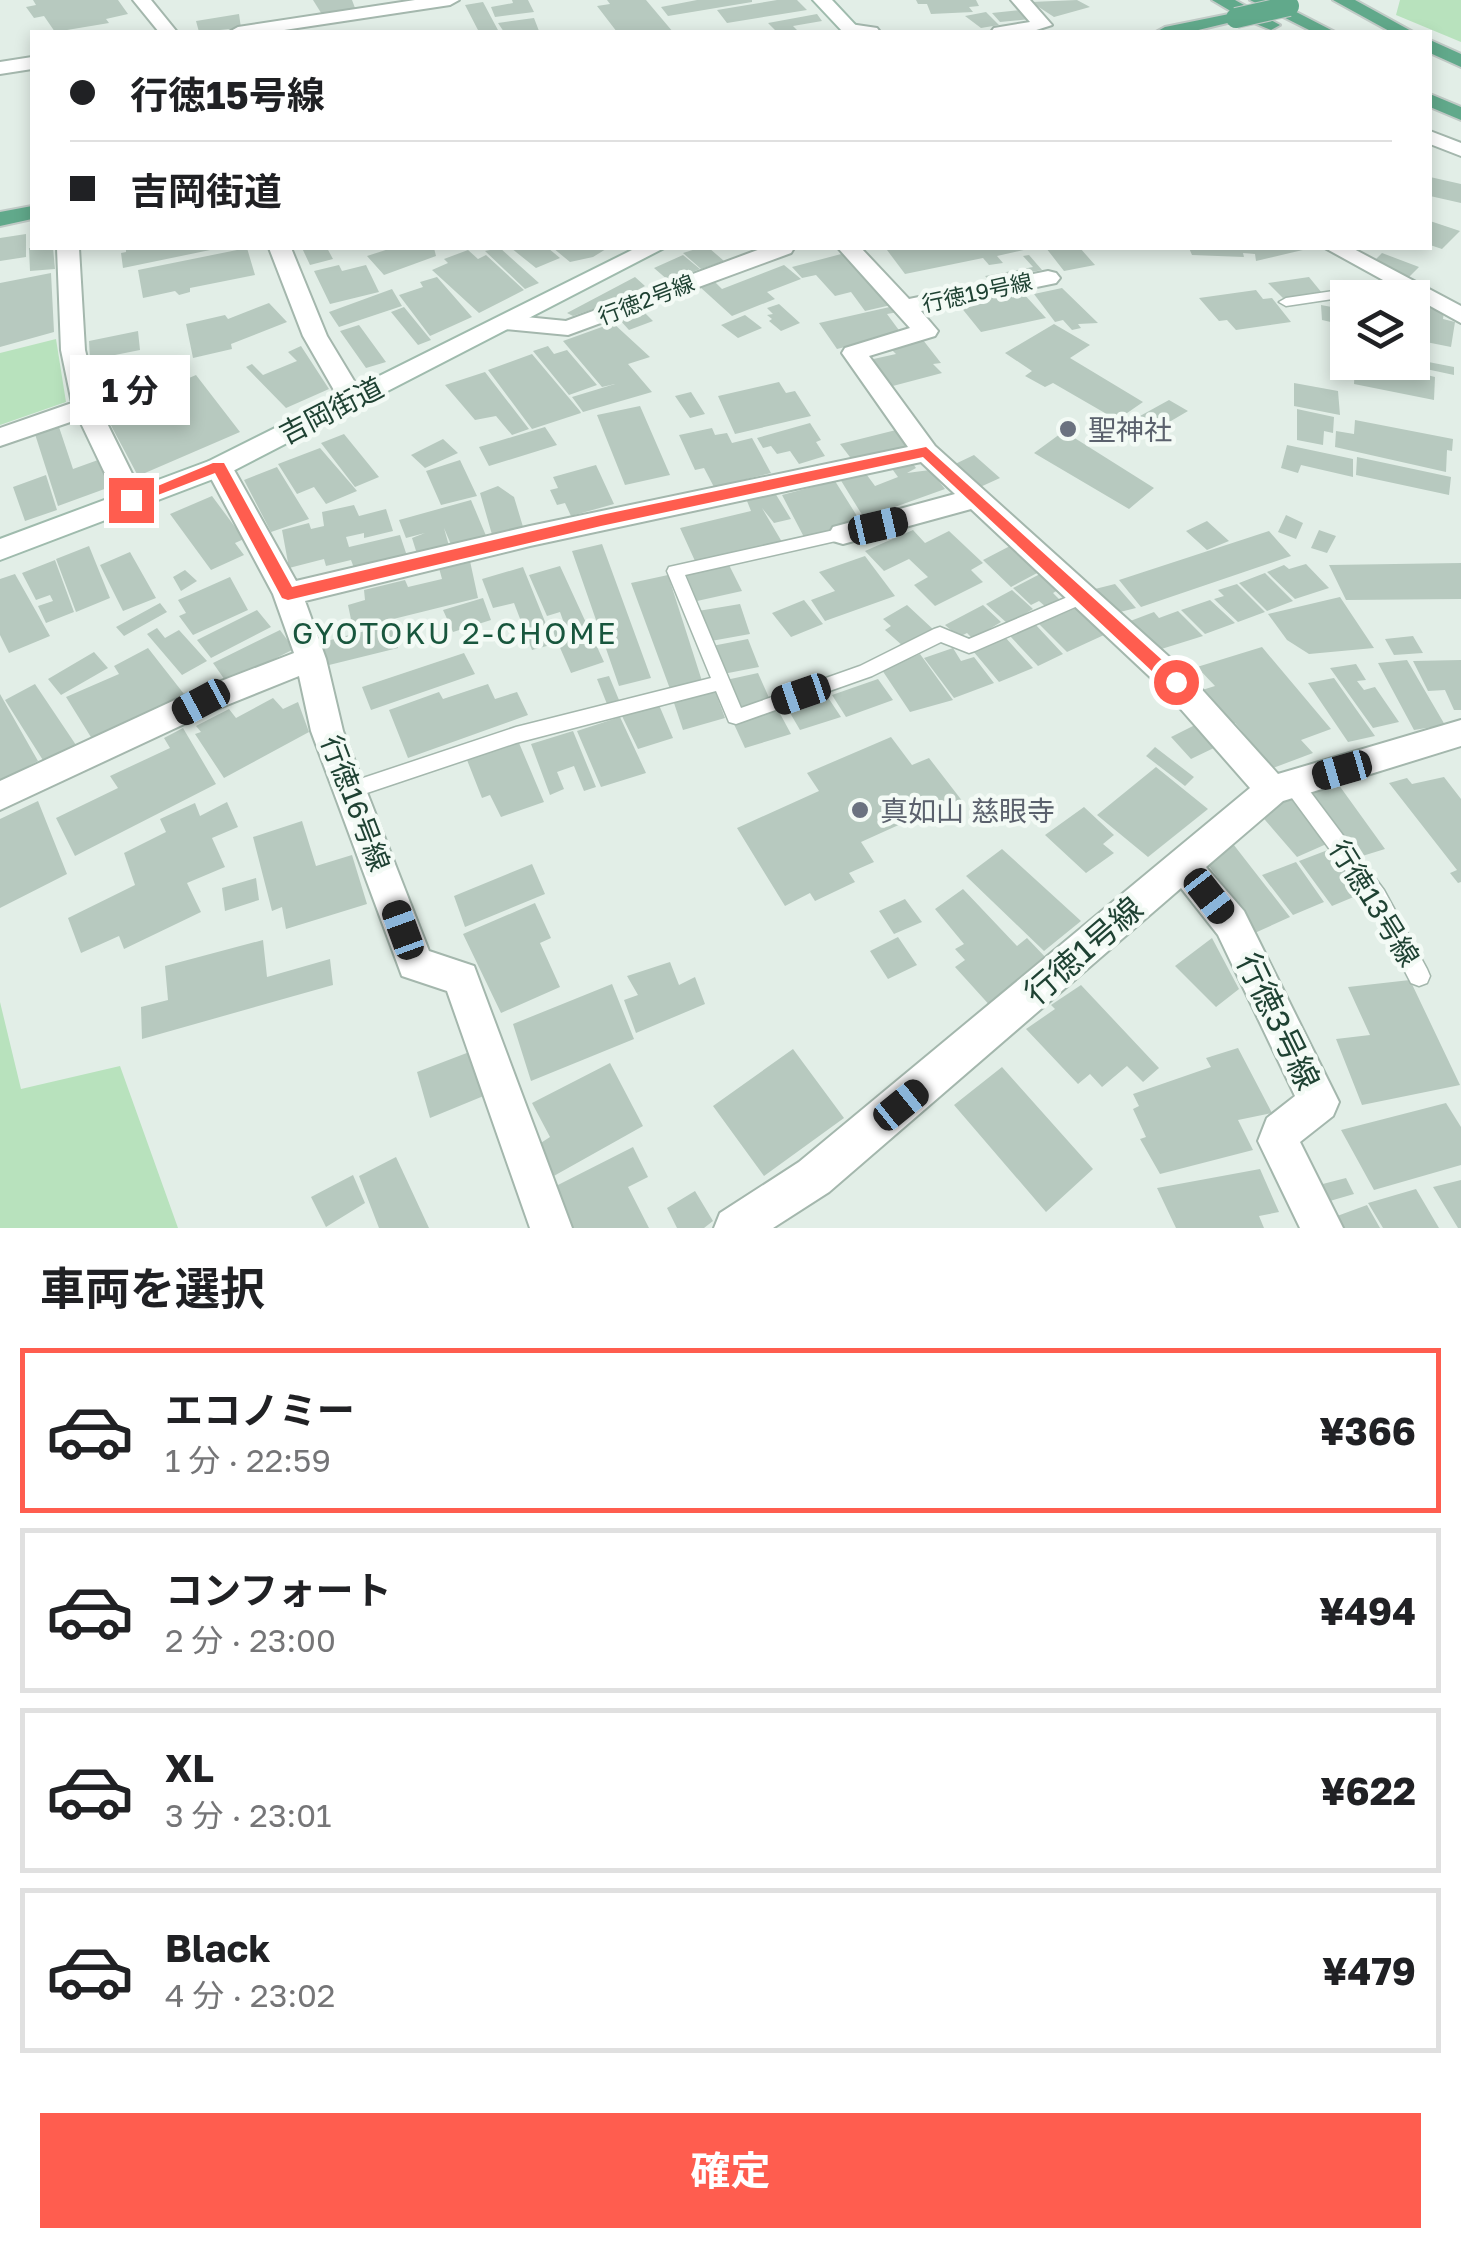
<!DOCTYPE html>
<html lang="ja">
<meta charset="utf-8">
<style>
:root{--surface:#fff;--page:#f6f6f6;--text:#202124;--muted:#757577;--line:#e0e0e0;--accent:#ff5d4f}
body{margin:0;font-family:"Golos Text","Noto Sans JP",sans-serif;background:var(--page);color:var(--text);height:100vh;display:flex;flex-direction:column;font-size:38px;white-space:nowrap}
*{box-sizing:border-box;margin:0}
p{font-size:32px;color:var(--muted)}
.icon{flex:none;width:55px;height:55px;fill:none;stroke:currentColor;stroke-width:2;stroke-linecap:round;stroke-linejoin:round}
.map{position:relative;height:1228px;overflow:hidden}
.sheet{display:flex;flex-direction:column;background:var(--surface);flex:1}
.sheet>*{flex:none}
.hud{position:absolute;left:30px;top:30px;width:1402px;height:220px;border-radius:0px;box-shadow:0 5px 15px #0003;display:grid;align-content:center;height:220px;padding:0 40px;background:var(--surface)}
.buttons{position:absolute;left:1330px;top:280px;display:grid;gap:20px}
.buttons a{display:grid;place-items:center;width:100px;height:100px;border-radius:0px;background:var(--surface);box-shadow:0 5px 15px #0003;font-size:50px}
.end{position:absolute;width:45px;height:45px;margin:-22px;border:12px solid #ff5d4f;background:#fff;box-shadow:0 0 0 5px #fff}
.from{border-radius:50%}
.bubble{position:absolute;height:70px;border-radius:0px;background:var(--surface);box-shadow:0 5px 15px #0003;font-size:32px;font-weight:700;line-height:70px;text-align:center}
.car{position:absolute;width:30px;height:60px;margin:-30px -15px;border-radius:12px;box-shadow:0 0 8px 2px #0007;background:linear-gradient(#222 24%,#8ab4d8 0 40%,#222 0 76%,#8ab4d8 0 86%,#222 0)}
.hud b{display:flex;align-items:center;gap:35px;height:95px;font-size:38px}
.hud b+b{border-top:2px solid var(--line)}
.hud i{width:25px;height:25px;background:var(--text)}
ul{padding:0;list-style:none}
li{display:flex;align-items:center;gap:30px;height:165px;margin:0 20px 15px;padding:0 20px;border:5px solid var(--line);border-radius:0px}
li div{flex:1}
li b{display:block;font-size:38px}
li em{font-style:normal;font-weight:700}
li.active{border-color:var(--accent)}
li>.icon{width:90px;height:90px;stroke-width:1.5}
h2{padding:0 40px;font-size:45px;line-height:120px}
.cta{display:flex;gap:20px;margin-top:auto;padding:20px 40px}
.cta a{flex:1;height:115px;border-radius:0px;background:var(--accent);color:#fff;font-size:40px;font-weight:700;line-height:115px;text-align:center}
.map>svg:first-child{display:block}
.green{fill:#b8e2bd}
.building{fill:#b7c9bf}
.lines{fill:none;stroke-linecap:round;stroke-linejoin:round}
.lane-casing{stroke:#a4b7ad;stroke-width:3}
.street-casing{stroke:#a4b7ad;stroke-width:4}
.secondary-casing{stroke:#9fbbad;stroke-width:4}
.primary-casing{stroke:#c0cac6;stroke-width:4}
.lane{fill:#fff;fill-rule:evenodd}
.street{fill:#fff;fill-rule:evenodd}
.secondary{fill:#fff;fill-rule:evenodd}
.primary{fill:#61a98b;fill-rule:evenodd}
.primary-bridge-casing{stroke:#c0cac6;stroke-width:22;stroke-linecap:butt}
.primary-bridge{stroke:#61a98b;stroke-width:20}
.route{fill:#ff5d4f}
.worship-dot{fill:#6b7280;stroke:#f3faf5;stroke-width:4}
.labels{text-anchor:middle;dominant-baseline:central;stroke-width:9;stroke-linejoin:round;paint-order:stroke}
.far-street-label{font-size:22px;fill:#1f4233;stroke:#f3faf5}
.street-label{font-size:28px;fill:#1f4233;stroke:#f3faf5}
.worship-label{font-size:28px;fill:#5b616d;stroke:#f3faf5;text-anchor:start}
.neighbourhood-label{font-size:30px;letter-spacing:2.5px;fill:#18563d;stroke:#f3faf5}
.near-street-label{font-size:32px;fill:#1f4233;stroke:#f3faf5}
</style>
<div class="map">
<svg width="1461" height="1228" viewBox="0 0 1461 1228">
<rect width="100%" height="100%" fill="#e2eee7"/>
<path class="green" d="M1400,0H1461V42L1396,15Z
M56,339L66,402L0,425V353Z
M0,1002L21,1089L120,1066L178,1228H0Z"/>
<path class="building" d="M33,0H118L128,14L106,19L109,23L55,32L44,16L34,18L26,7L36,5Z
M313,0H352L355,8L323,16Z
M512,0H528L534,12L495,17L491,7L513,3Z
M607,0H646L673,32H617L597,6L610,4Z
M697,0H752V2L668,16L661,7Z
M777,0H797L807,10L727,23L717,10Z
M916,0H976L979,6L969,7L973,12L931,14L927,4H918Z
M1077,0L1090,7L1054,17L1031,2Z
M483,2L499,32H479L465,5Z
M1021,10L1030,19L1000,22L992,13Z
M986,12L999,25L981,28L965,16Z
M239,14L241,28L199,32L196,21Z
M817,14L822,21L793,26L799,32H777L768,23Z
M534,18L539,31L504,32L498,23Z
M1430,177L1461,184V203L1430,196Z
M1430,221L1460,231L1442,249L1430,245Z
M26,234V257L0,261V238Z
M29,248H53L55,269L30,271Z
M126,248H215V249L123,268L121,253L126,252Z
M247,248L255,275L190,288V292L179,295L175,291L143,298L138,270Z
M302,248H327L333,259L310,265Z
M392,248H434L436,256L384,275L367,256Z
M500,248L539,283L525,289L485,251Z
M511,248H548L560,258L536,268Z
M553,248H604L606,249L593,257L570,262Z
M699,248H709L724,261L701,269L683,253Z
M898,248H1028V249L997,256L1003,263L989,265L983,258L905,274L887,250Z
M1046,248H1080L1095,265L1064,271Z
M1189,248H1307V249L1256,261L1255,254L1243,253L1244,257L1192,255Z
M468,250L478,259L486,255L524,290L479,313L432,270L448,263L444,259Z
M845,253L891,305L865,311L851,292L835,296L816,275L802,278L792,267Z
M1382,253L1419,267L1406,280L1372,263Z
M683,255L700,269L669,281L654,268Z
M1029,255L1042,270L989,280L985,276L1033,267L1023,256Z
M339,265L342,271L366,265L379,292L330,304L314,271Z
M784,265L801,279L767,292L775,299L732,316L700,287L715,282L722,289Z
M51,273L54,332L0,347V283Z
M437,277L472,317L430,336L399,295L423,287L420,282Z
M635,277L645,286L619,300L573,316L567,313Z
M1309,277L1322,293L1283,298L1268,283Z
M1062,288L1098,323L1078,324L1081,328L1072,330L1063,320L1055,322L1034,294Z
M392,289L402,306L339,327L329,312Z
M1256,290L1263,299L1272,298L1291,322L1236,330L1227,320L1219,321L1199,298Z
M1022,292L1046,318L981,332L960,306L996,294L999,297Z
M269,303L287,322L231,344L232,349L193,358L186,324L225,315L228,319Z
M779,304L800,323L781,331L769,321L772,319L767,315L773,314L767,308Z
M1416,304L1444,312L1443,319L1455,322L1451,347L1426,342L1428,333L1412,330V305Z
M1321,305L1348,310V326L1322,320Z
M894,306L898,312L887,314L901,333L837,349L819,323Z
M404,307L431,340L418,345L391,312Z
M643,311L653,321L629,330L619,319Z
M745,315L762,328L738,338L721,325Z
M613,323L650,357L628,364L652,392L583,412L572,397L615,384L602,387L563,341Z
M1054,324L1090,345L1070,358L1143,402L1117,420L1053,383L1045,387L1025,376L1032,371L1005,353Z
M359,325L386,362L366,368L340,331Z
M138,331L140,350L90,360L89,341Z
M923,340L941,363L933,364L942,373L889,387L869,360L896,354L890,348Z
M301,346L329,389L286,408L246,367L252,364L263,375L297,361L288,352Z
M548,346L554,354L567,350L597,385L569,395L533,351Z
M532,354L580,411L581,413L532,429L488,370Z
M1413,359L1454,367V375L1426,369L1427,375L1435,377L1434,400L1354,384L1355,362H1410L1413,368Z
M485,372L529,429L512,435L496,416L475,420L445,385Z
M196,375L240,432L138,476L98,401L104,399L99,391L125,382L153,424L169,417L167,411L176,408L170,398L188,392L182,381Z
M779,382L786,393L795,391L811,416L735,434L718,396Z
M1294,383L1338,391L1340,415L1294,406Z
M691,392L705,414L690,418L675,396Z
M1169,400L1188,411L1159,428L1140,416Z
M640,406L670,475L625,485L597,415Z
M1297,409L1334,417L1333,433L1324,431L1323,445L1297,440Z
M1355,420L1453,439L1452,451L1447,450L1446,472L1335,447L1336,431L1354,434Z
M810,423L821,440L816,442L825,456L799,464L790,451L777,454L771,446L763,448L757,438Z
M58,424L73,469L98,460L110,487L58,506L34,431Z
M545,427L557,445L489,466L479,447Z
M712,428L715,435L727,433L732,443L752,438L771,473L714,487L704,468L695,470L679,435Z
M900,429L914,449L853,461L840,444Z
M344,434L379,477L355,487L321,443Z
M1060,434L1069,439L1073,437L1154,488L1129,509L1034,453Z
M443,439L458,453L425,468L411,455Z
M1287,445L1353,459V477L1301,465L1298,473L1281,468Z
M320,448L352,485L357,491L326,504L314,487L297,494L278,464Z
M974,455L1000,478L978,488L953,465Z
M1357,457L1451,477L1449,495L1356,475Z
M460,460L477,496L441,505L426,471Z
M911,461L916,468L907,473L930,470L945,489L864,518L840,479L864,471L875,486L898,477L890,466Z
M596,465L614,504L571,516L565,503L557,505L550,490L558,488L553,477Z
M277,467L309,519L271,532L244,480Z
M46,475L57,510L25,521L13,487Z
M835,481L862,524L805,539L782,495Z
M498,486L514,497L524,530L493,538L480,493Z
M775,493L791,519L774,523L762,508L782,542L695,561L680,528L751,511L747,501Z
M212,496L244,539L235,543L244,555L211,570L170,514Z
M471,500L487,538L452,547L444,528L449,546L417,554L412,538L425,533L406,538L399,520Z
M354,505L359,516L386,509L393,531L364,538V533L346,537L349,547L400,535L407,556L354,568L351,560L326,566L324,559L289,568L282,530L309,523L311,529L324,526L322,512Z
M1286,515L1303,523L1296,539L1278,532Z
M1207,521L1229,541L1207,550L1186,531Z
M913,530L925,543L949,531L983,563L971,570L983,582L935,606L914,585L928,577L909,559L884,571L865,551Z
M1319,530L1336,536L1327,553L1311,548Z
M1269,531L1291,556L1141,607L1119,580Z
M602,544L651,678L619,686L572,551Z
M89,546L110,598L76,612L56,559Z
M1010,546L1039,572L1011,587L983,560Z
M130,552L156,598L123,611L100,565Z
M865,556L895,596L825,621L811,600L835,591L819,572Z
M55,560L74,612L46,623L38,606L53,601L50,595L36,600L22,573Z
M470,561L478,598L353,629L348,605L365,600L364,590L405,580L408,587L442,579L439,568Z
M1461,563V599L1346,600L1329,565Z
M1306,564L1329,588L1295,599L1267,572L1284,565L1289,569Z
M729,565L742,591L697,601L686,574Z
M560,566L604,662L571,673L551,627L564,623L560,612L547,616L529,575Z
M523,567L554,644L532,650L514,603L493,608L482,579Z
M185,570L197,581L181,591L173,577Z
M1265,573L1293,601L1267,611L1239,583Z
M15,574L50,636L9,653L0,635V579Z
M1040,574L1058,590L1053,593L1060,600L1046,607L1039,601L1031,605L1013,588Z
M668,575L702,681L670,689L631,583Z
M230,577L248,610L193,635L179,616L186,613L178,600Z
M1115,584L1136,608L1116,613L1095,589Z
M1237,584L1265,612L1238,622L1214,599L1224,596L1218,590Z
M1012,590L1033,609L1008,624L986,604Z
M1340,597L1374,648L1309,654L1287,640L1268,614Z
M483,598L491,620L453,632L443,610Z
M804,600L823,624L791,637L772,613Z
M1210,600L1235,623L1205,634L1181,610Z
M160,603L167,612L124,636L116,627Z
M740,604L750,634L711,641L698,611Z
M907,605L935,631L904,647L885,630L891,626L883,619Z
M983,605L1001,622L973,639L967,633L959,637L945,625Z
M1076,608L1104,635L1067,652L1039,624Z
M257,610L271,627L211,658L197,640Z
M1178,611L1203,636L1155,651L1125,623L1154,612L1159,618Z
M392,624L398,648L325,666L319,643Z
M1035,624L1063,654L1038,666L1010,636Z
M157,628L165,638L179,630L207,661L182,675L147,634Z
M280,630L294,649L227,683L213,663Z
M1413,636L1423,653L1394,655L1385,639Z
M1005,637L1033,668L999,682L973,651Z
M748,639L759,667L723,674L712,646Z
M1262,647L1331,729L1301,740L1313,753L1273,768L1235,723L1228,725L1199,691L1215,686L1197,667Z
M148,648L184,694L94,742L66,697L119,674L114,666Z
M953,648L961,661L974,657L994,683L954,698L924,658Z
M94,652L108,668L61,695L48,679Z
M464,653L475,674L371,710L362,687Z
M920,654L953,700L910,712L882,670Z
M1407,660L1445,725L1414,730L1378,663Z
M1461,660V710H1454L1445,690L1428,691L1413,661Z
M1356,664L1366,680L1357,681L1364,690L1375,687L1399,722L1373,728L1330,668Z
M758,673L770,700L737,709L726,680Z
M609,676L619,700L607,704L597,679Z
M1334,678L1375,736L1348,742L1308,683Z
M878,679L893,700L846,717L832,695Z
M35,684L78,748L46,765L5,700Z
M488,684L495,699L517,692L528,715L408,758L389,710L439,692L443,699Z
M715,691L725,718L683,730L674,703Z
M825,693L841,717L800,730L786,706Z
M0,694L38,761L0,781Z
M273,698L283,709L298,702L309,732L224,778L195,734L201,732L196,726L229,709L236,718Z
M659,705L673,738L638,749L622,716Z
M777,708L791,734L745,748L733,722Z
M620,717L646,773L601,787L577,731Z
M1197,724L1218,746L1191,759L1171,737Z
M183,728L216,784L75,856L56,818L118,788L110,776L170,748L164,738Z
M573,731L596,787L584,791L574,766L557,772L564,789L550,795L531,744Z
M891,737L912,765L929,758L963,802L937,814L934,809L861,842L874,862L849,873L855,882L815,901L810,893L785,906L737,828L819,791L807,773Z
M519,743L544,802L501,817L490,795L482,798L467,760Z
M1155,747L1194,777L1185,786L1146,756Z
M1156,767L1208,809L1148,857L1097,815Z
M1444,777L1461,799V882L1458,883L1450,873L1457,870L1389,783L1407,778L1412,784Z
M1336,781L1385,849L1359,857L1308,791Z
M1290,796L1331,842L1297,857L1259,813Z
M38,801L67,874L0,908V819Z
M227,802L238,827L212,838L225,867L187,883L201,912L124,949L119,936L81,953L68,918L135,885L124,853L166,832L160,819L195,803L200,816Z
M1084,807L1114,835L1103,844L1114,853L1086,873L1045,835Z
M302,821L316,866L352,855L367,904L286,929L282,907L272,911L253,837Z
M1230,840L1290,917L1248,936L1209,883L1218,878L1205,861Z
M1333,848L1368,891L1332,906L1299,861Z
M1002,849L1081,921L1044,951L966,876Z
M1296,862L1324,902L1293,915L1262,875Z
M532,864L545,894L465,927L454,896Z
M256,878L259,900L225,911L222,888Z
M963,889L1017,946L1027,938L1050,962L993,1009L955,967L965,960L955,949L964,944L935,909Z
M905,899L922,922L894,934L879,911Z
M535,903L551,938L540,943L560,987L501,1013L463,934Z
M898,937L917,965L888,979L870,951Z
M1212,938L1239,989L1216,1007L1175,966Z
M263,940L267,977L330,959L333,985L142,1039L141,1007L168,1000L165,966Z
M670,962L679,985L695,977L705,1004L636,1033L624,1000L638,995L627,976Z
M1410,980L1460,1085L1362,1105L1336,1039L1370,1035L1348,987Z
M612,984L634,1039L531,1081L513,1024Z
M1081,985L1159,1068L1143,1082L1127,1066L1102,1087L1090,1074L1078,1084L1026,1029L1055,1009L1051,1005Z
M1238,1048L1272,1113L1238,1120L1253,1150L1160,1174L1140,1139L1146,1137L1133,1109L1139,1106L1133,1094L1211,1067L1206,1058Z
M793,1049L844,1118L764,1176L713,1106Z
M472,1051L486,1095L430,1118L417,1072Z
M610,1063L643,1126L552,1177L533,1148L550,1137L532,1103Z
M1002,1067L1093,1169L1046,1212L954,1105Z
M1446,1103L1461,1127V1165L1374,1190L1341,1130Z
M633,1147L648,1177L628,1187L649,1228H569L552,1188Z
M396,1157L429,1228H379L359,1176Z
M1260,1169L1279,1212L1259,1216L1264,1228H1176L1157,1188Z
M353,1175L365,1203L326,1227L311,1197Z
M1346,1178L1354,1194L1323,1203L1315,1186Z
M1461,1180V1228H1458L1433,1187Z
M1416,1189L1439,1228H1383L1368,1203Z
M695,1191L713,1221L704,1228H677L667,1208Z
M1367,1205L1380,1228H1335L1329,1219Z"/>
<g class="lines">
<defs>
<path id="lane" d="M1401,281L1408,285L1406,288L1286,306L1279,302L1286,298Z
M843,528L849,530L851,534L849,538L685,575L741,708L860,666L934,629L940,627L969,639L1077,593H1089L1092,597L1089,601L975,651L969,653L941,642L872,676L736,724L729,722L716,691L516,743L352,798L345,796L342,790L345,784L516,727L711,678L667,571L669,567Z
M1293,776L1300,778L1384,890L1427,969L1430,976L1427,983L1419,986L1411,983L1370,904L1286,790L1283,784L1286,778Z"/>
<path id="street" d="M133,0H151L177,32H159Z
M415,0H459L450,5L271,32H229L238,27Z
M1011,0H1030L1052,25L1030,32H991L994,28L1030,22Z
M850,24L877,28L880,32H843L844,25Z
M32,57V69L0,74V62Z
M1430,131L1461,143V156L1430,144Z
M57,248H79L85,350L99,407L145,500L141,507H121L79,419L0,446V428L72,403L61,350Z
M269,248H291L327,336L365,399L361,405H343L339,399L303,336Z
M763,248H794L791,253L568,335L505,329L493,322L505,315L566,321Z
M838,248H861L909,299L1048,271L1056,273L1060,278L1056,283L921,311L938,331L935,336L869,356L935,446L1187,673L1278,774L1461,720V746L1283,801L1206,867L1244,911L1339,1102L1333,1116L1300,1142L1343,1228H1300L1258,1141L1267,1118L1295,1096L1218,935L1181,888L829,1192L773,1228H714L720,1213L799,1162L1250,788L1165,691L971,509L843,544L833,541L829,534L833,527L955,494L921,462L530,546L305,601L326,659L343,731L429,951L474,966L572,1228H530L447,991L402,976L311,731L299,676L212,711L0,810V781L190,693L294,653L273,594L205,467L209,461H229L296,581L530,526L908,447L842,353L845,348L910,328Z
M1325,248H1352L1461,306V323Z"/>
<path id="secondary" d="M813,0H832L862,32H843Z
M636,248H664L229,473L0,560V539L209,461Z"/>
<path id="primary" d="M1212,0H1235L1280,25L1271,30L1244,19L1190,32H1156L1165,27L1234,13Z
M1250,0H1273L1335,32H1313Z
M1333,0H1355L1413,32H1391Z
M1430,40L1461,54V67L1430,53Z
M1430,94L1461,107V120L1430,107Z
M32,206V219L0,226V212Z"/>
</defs>
<use href="#lane" class="lane-casing"/>
<use href="#street" class="street-casing"/>
<use href="#secondary" class="secondary-casing"/>
<use href="#primary" class="primary-casing"/>
<use href="#lane" class="lane"/>
<use href="#street" class="street"/>
<use href="#secondary" class="secondary"/>
<use href="#primary" class="primary"/>
<defs>
<path id="primary-bridge" d="M1236,18L1289,6"/>
</defs>
<use href="#primary-bridge" class="primary-bridge-casing"/>
<use href="#primary-bridge" class="primary-bridge"/>
</g>
<path class="route" d="M926,447L1182,678V687H1169L923,457L601,526L288,600L282,598L215,473L137,503L124,500L213,463H224L292,587L601,515Z"/>
<g class="worship-dot">
<circle cx="1068" cy="429" r="10"/>
<circle cx="860" cy="810" r="10"/>
</g>
<g class="labels">
<g class="far-street-label">
<text transform="translate(977 292) rotate(-12)">行徳19号線</text>
<text transform="translate(646 299) rotate(-21)">行徳2号線</text>
</g>
<g class="street-label">
<text transform="translate(331 410) rotate(-27)">吉岡街道</text>
<text transform="translate(356 803) rotate(69)">行徳16号線</text>
<text transform="translate(1375 903) rotate(58)">行徳13号線</text>
</g>
<g class="worship-label">
<text x="1088" y="429">聖神社</text>
<text x="880" y="810">真如山 慈眼寺</text>
</g>
<g class="neighbourhood-label">
<text x="455" y="633">GYOTOKU 2-CHOME</text>
</g>
<g class="near-street-label">
<text transform="translate(1083 950) rotate(-41)">行徳1号線</text>
<text transform="translate(1279 1021) rotate(64)">行徳3号線</text>
</g>
</g>
</svg>
<div class="buttons">
<a><svg class="icon" aria-label="layers" viewBox="0 0 24 24"><path d="M12 4l9 5-9 5-9-5zM3 14l9 5 9-5"/></svg></a>
</div>
<i class="end from" style="left:1176px;top:682px"></i>
<i class="end" style="left:131px;top:500px"></i>
<div class="bubble" style="left:70px;top:355px;width:120px">1 分</div>
<i class="car" style="left:878px;top:526px;rotate:77deg"></i>
<i class="car" style="left:801px;top:694px;rotate:251deg"></i>
<i class="car" style="left:201px;top:702px;rotate:242deg"></i>
<i class="car" style="left:1342px;top:770px;rotate:254deg"></i>
<i class="car" style="left:1209px;top:896px;rotate:142deg"></i>
<i class="car" style="left:403px;top:930px;rotate:340deg"></i>
<i class="car" style="left:901px;top:1105px;rotate:51deg"></i>
<div class="hud">
<b><i class="from"></i>行徳15号線</b>
<b><i></i>吉岡街道</b>
</div>
</div>
<section class="sheet">
<h2>車両を選択</h2>
<ul>
<li class="active"><svg class="icon" aria-label="car" viewBox="0 0 24 24"><path d="M5 17H2v-5l4-1 3-4h7l3 4 3 1v5h-3M9 17h6M6 11h13"/><circle cx="7" cy="17" r="2"/><circle cx="17" cy="17" r="2"/></svg><div><b>エコノミー</b><p>1 分 · 22:59</p></div><em>¥366</em></li>
<li><svg class="icon" aria-label="car" viewBox="0 0 24 24"><path d="M5 17H2v-5l4-1 3-4h7l3 4 3 1v5h-3M9 17h6M6 11h13"/><circle cx="7" cy="17" r="2"/><circle cx="17" cy="17" r="2"/></svg><div><b>コンフォート</b><p>2 分 · 23:00</p></div><em>¥494</em></li>
<li><svg class="icon" aria-label="car" viewBox="0 0 24 24"><path d="M5 17H2v-5l4-1 3-4h7l3 4 3 1v5h-3M9 17h6M6 11h13"/><circle cx="7" cy="17" r="2"/><circle cx="17" cy="17" r="2"/></svg><div><b>XL</b><p>3 分 · 23:01</p></div><em>¥622</em></li>
<li><svg class="icon" aria-label="car" viewBox="0 0 24 24"><path d="M5 17H2v-5l4-1 3-4h7l3 4 3 1v5h-3M9 17h6M6 11h13"/><circle cx="7" cy="17" r="2"/><circle cx="17" cy="17" r="2"/></svg><div><b>Black</b><p>4 分 · 23:02</p></div><em>¥479</em></li>
</ul>
<div class="cta"><a>確定</a></div>
</section>
